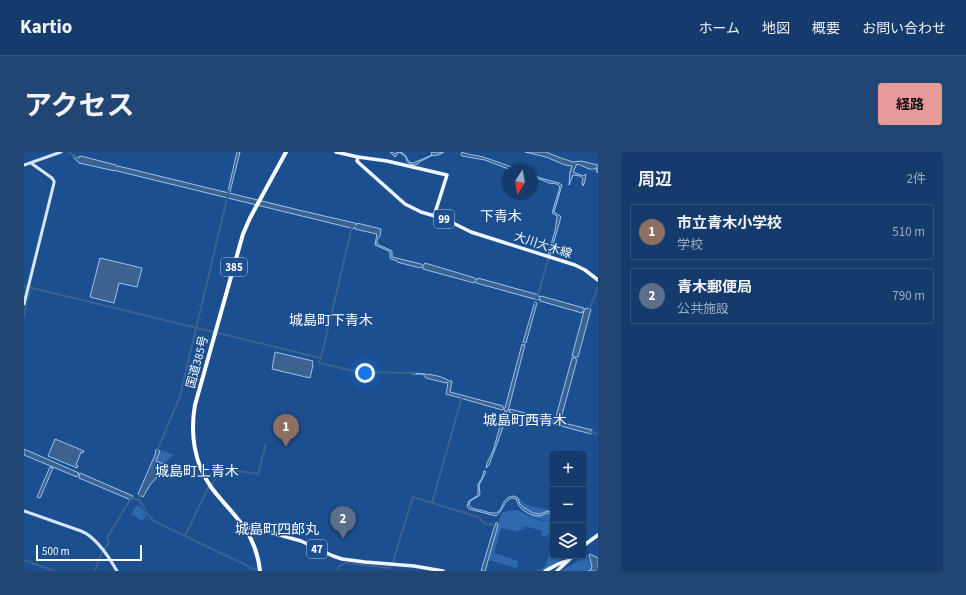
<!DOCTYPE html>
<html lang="ja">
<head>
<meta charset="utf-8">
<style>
  :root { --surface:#143b6b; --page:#214673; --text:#f1f3f6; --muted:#9dadc1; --line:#33557e; --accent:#e69b98 }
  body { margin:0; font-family:"Source Sans 3","Noto Sans JP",sans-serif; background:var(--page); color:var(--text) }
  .controls { position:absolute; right:12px; bottom:12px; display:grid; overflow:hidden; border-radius:4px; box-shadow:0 1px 3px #0004 }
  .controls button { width:36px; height:36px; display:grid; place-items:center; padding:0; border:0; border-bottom:1px solid var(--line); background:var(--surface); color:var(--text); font:20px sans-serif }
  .compass { position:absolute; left:478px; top:12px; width:36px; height:36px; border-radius:50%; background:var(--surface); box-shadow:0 1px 3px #0004; rotate:192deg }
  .scale { position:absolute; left:12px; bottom:10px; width:106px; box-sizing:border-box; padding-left:4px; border:2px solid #fff; border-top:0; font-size:11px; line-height:14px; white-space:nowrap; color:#fff; -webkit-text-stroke:3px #1b4f8f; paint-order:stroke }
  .you { position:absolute; left:341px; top:221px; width:14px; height:14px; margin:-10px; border:3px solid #fff; border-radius:50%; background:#1a73e8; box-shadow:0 0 0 6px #1a73e833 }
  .badge { display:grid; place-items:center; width:26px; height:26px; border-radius:50%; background:var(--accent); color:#fff; font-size:13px; font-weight:700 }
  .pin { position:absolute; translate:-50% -33px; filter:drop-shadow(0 1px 2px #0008) }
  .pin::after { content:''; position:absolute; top:21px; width:14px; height:12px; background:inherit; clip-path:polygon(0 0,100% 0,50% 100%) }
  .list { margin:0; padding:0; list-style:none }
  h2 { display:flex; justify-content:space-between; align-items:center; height:52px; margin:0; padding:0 16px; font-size:17px }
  h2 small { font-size:13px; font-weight:400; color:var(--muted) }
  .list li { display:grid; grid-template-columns:26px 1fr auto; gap:12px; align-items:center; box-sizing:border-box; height:56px; margin:0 8px 8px; padding:0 8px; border:1px solid var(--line); border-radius:4px }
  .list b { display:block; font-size:15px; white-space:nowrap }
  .list p { margin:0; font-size:13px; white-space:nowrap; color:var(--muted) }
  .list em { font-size:13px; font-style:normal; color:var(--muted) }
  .icon { flex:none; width:22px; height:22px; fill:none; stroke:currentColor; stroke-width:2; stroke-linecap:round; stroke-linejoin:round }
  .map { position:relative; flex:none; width:574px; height:419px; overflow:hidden; border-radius:4px }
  header { display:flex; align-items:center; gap:24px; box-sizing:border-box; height:56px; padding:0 20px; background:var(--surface); border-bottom:1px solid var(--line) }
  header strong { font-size:19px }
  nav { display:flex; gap:22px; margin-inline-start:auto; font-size:14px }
  .intro { display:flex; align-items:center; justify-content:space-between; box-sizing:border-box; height:96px; padding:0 24px }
  h1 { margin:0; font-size:28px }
  .button { padding:10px 18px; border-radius:4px; background:var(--accent); color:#111; font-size:14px; font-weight:700 }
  main { display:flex; gap:24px; padding:0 24px }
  aside { flex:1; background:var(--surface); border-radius:4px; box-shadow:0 1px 3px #0004 }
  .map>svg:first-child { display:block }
  .green { fill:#2e69ad }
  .water { fill:#3c6290; stroke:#9cc4f0 }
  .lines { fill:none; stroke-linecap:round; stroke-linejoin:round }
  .canal { stroke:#3c6290; stroke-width:2 }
  .secondary { stroke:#d6e6fa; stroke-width:3 }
  .primary { stroke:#f0f6ff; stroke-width:3.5 }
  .highway { stroke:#fff; stroke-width:4 }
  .labels { text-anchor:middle; stroke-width:3; stroke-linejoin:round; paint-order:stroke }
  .shield { fill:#1b4f8f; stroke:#bbcadd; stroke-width:1 }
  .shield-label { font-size:11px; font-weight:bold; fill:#fff }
  .street-label { font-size:12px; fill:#fff; stroke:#1b4f8f }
  .quarter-label { font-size:14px; fill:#fff; stroke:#1b4f8f }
</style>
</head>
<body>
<header>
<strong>Kartio</strong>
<nav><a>ホーム</a><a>地図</a><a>概要</a><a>お問い合わせ</a></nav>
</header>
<div class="intro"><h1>アクセス</h1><a class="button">経路</a></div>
<main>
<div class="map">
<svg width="574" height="419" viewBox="0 0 574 419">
  <rect width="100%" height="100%" fill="#1b4f8f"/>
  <!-- green -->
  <path class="green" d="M 137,298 L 150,303 L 142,309 L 143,311 L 142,312 L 132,309 Z
    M 494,345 L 498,350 L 506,354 L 529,359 L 529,371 C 522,367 517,368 509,365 C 505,363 501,360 497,358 L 499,354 L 496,351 Z
    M 113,353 C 119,355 120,358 122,365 L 118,369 L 107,362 Z
    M 493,358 L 505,364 L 517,369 L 524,369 L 529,373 L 529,404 L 545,404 C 542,406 539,406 536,408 C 528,413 522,419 513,419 L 513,417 L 517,418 L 518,416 L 521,415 L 529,389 L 524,388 L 526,383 L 523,382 L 522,385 L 517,383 L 518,379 L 501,374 L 500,378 L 496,377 L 494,380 L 478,376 L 477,377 L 470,401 L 494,409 L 493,416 L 465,408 L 462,419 L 461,419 L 473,377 L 473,372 L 472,371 L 470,376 L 471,370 L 475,369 C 476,367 476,364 477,362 C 479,358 488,359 493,358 Z
    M 562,402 L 564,404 L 563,407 L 565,408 L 567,407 L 567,412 L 569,419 L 537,419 L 557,407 Z"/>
  <!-- water -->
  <path class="water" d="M 213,0 L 216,0 L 206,40 L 204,39 Z
    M 366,0 L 368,0 L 371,2 L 373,0 C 382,0 381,4 385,10 L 389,11 L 406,4 L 408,2 L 407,0 L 413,1 L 420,0 L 417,2 L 410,4 L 409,3 L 395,10 L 394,12 C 389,14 382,12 382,5 L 375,0 L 371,5 Z
    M 438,0 C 444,3 452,3 459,5 C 472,9 484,14 496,18 L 487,18 L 461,8 L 438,4 L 437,2 Z
    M 501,0 L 522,0 L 534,5 L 549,10 L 557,9 L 574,13 L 574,21 L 572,19 L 573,16 L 572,16 C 566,20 559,13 553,12 L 549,20 L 559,24 L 562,22 L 561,29 L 559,34 L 558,31 L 559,27 L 556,24 L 549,23 L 545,33 L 546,20 L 548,14 L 541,13 L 522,5 Z
    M 50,3 L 53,6 L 57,4 L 92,13 L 93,15 L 94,14 L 283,60 L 331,71 L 332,73 L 333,71 L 357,77 L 356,84 L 353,88 L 353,92 L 368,99 L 368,105 L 397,112 L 399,114 L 401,111 L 451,126 L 451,127 L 453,128 L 454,126 L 515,143 L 515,145 L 516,145 L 517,144 L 560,156 L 560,158 L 561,158 L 562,156 L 567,157 L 554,205 L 552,205 L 551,206 L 553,208 L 536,270 L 568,278 L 567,282 L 530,272 L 548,206 L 550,206 L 550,204 L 548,204 L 560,159 L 559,159 L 558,161 L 516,149 L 516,147 L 515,147 L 514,148 L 452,131 L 452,130 L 451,129 L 450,131 L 399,117 L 399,115 L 397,115 L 396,116 L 373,110 L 373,109 L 367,107 L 366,106 L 366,101 L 365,99 L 351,93 L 351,92 L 353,82 L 331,77 L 331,75 L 329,77 L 327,76 L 93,19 L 92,18 L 91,19 L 55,11 L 50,6 Z
    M 508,22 L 516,26 L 535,31 L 538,33 L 530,60 L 536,64 L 537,65 L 526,103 L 524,103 L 531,79 L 533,66 L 533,64 L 528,61 L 536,35 L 533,32 L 525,31 L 508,24 Z
    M 76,106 L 118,116 L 113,135 L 95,131 L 90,151 L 66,145 Z
    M 511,149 L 513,151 L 502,191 L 499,190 Z
    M 498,192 L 501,193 L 484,259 L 482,259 L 482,260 L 483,261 L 477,281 L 465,313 L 462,316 L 463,311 L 469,299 L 480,260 L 481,260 L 480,257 L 479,257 L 478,258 L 422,242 L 424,231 L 423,230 L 422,231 L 402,226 L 399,222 L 388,222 L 388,221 C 399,222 416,222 425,229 L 428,229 L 426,240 L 479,254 L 479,256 L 481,256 Z
    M 251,200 L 289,209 L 288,212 L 289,213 L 286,226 L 248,217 Z
    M 486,257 L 528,268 L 528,271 L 527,271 L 485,260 Z
    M 31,287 L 60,299 L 59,301 L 57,300 L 52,313 L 54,314 L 53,316 L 24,304 Z
    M 0,297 L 55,321 L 53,325 L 0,303 Z
    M 132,297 L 136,299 L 132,309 L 142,313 L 134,320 L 134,324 L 126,333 L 119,345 L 114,342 L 131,303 Z
    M 26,315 L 29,316 L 16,346 L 13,345 Z
    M 460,319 L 461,319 L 462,320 L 455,333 L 456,342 L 455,344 L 446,349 L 445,353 C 449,358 454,357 460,359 C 463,360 466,361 469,361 C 481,362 475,345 490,344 L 494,346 L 496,352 L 499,355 L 509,361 L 516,362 L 524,359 L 529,361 L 529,363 C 522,358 521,364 514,364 C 509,364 501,360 497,356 C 494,354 494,350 492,347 L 488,346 C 479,349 480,358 472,364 L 445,357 L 443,354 L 445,349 L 453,344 L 454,342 L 454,332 L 458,326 Z
    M 56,321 L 109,344 L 107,348 L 55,326 Z
    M 472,371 L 474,372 L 473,377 L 461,419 L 457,419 L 470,376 Z
    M 566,402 L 574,406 L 574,419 L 564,419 L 567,418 L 568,414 L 565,403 Z"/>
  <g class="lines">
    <!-- canal -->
    <path class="canal" d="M 45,0 L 52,6
      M 0,134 L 297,206 L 295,211 L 334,220 L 391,221
      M 511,152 C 516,136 521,120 525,104
      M 565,158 L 574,135
      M 1,159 L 6,139
      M 0,165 L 1,161
      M 297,206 L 328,75
      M 565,280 L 574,282
      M 133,299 L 156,244 L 205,38
      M 106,345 L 116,349 L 121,357 L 123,362 L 130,369 L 234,419
      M 114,348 L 117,342
      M 408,351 L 438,245
      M 161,384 L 184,336 L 190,330 L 195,316 L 234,322 L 242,292
      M 0,408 L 30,419
      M 71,419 L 78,400 L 85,391 L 83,386 L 107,346
      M 313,419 L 315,414 L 322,411 L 367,416 L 389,345 L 454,365 C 459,370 461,374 469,372"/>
    <!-- secondary -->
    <path class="secondary" d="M 0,13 L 37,0
      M 0,152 L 30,31 L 30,29 L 28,26 L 7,11
      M 0,359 L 57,379 C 72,385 85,405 93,419"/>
    <!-- primary -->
    <path class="primary" d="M 312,0 L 334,5 L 363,9 L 423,23 L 410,64
      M 334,5 L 333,9 L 335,11 L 381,52 L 397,60 L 421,67 L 447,80 L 551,113 L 561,118 L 574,128
      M 222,377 L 227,375 L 277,389 L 309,404 L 318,407 L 341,410 L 390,414 L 419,419
      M 559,394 L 574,383
      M 521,419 C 528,416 537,409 544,409
      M 533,419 L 549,404"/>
    <!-- highway -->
    <path class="highway" d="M 236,419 C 234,400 226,381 213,366 C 205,356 195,346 187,335 C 170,311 166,281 171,253 L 219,82 L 226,66 L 262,0"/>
  </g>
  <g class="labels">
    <!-- shield labels -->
    <g class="shield">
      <rect x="410" y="58" width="20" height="18" rx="3"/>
      <rect x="197" y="106" width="26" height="18" rx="3"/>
      <rect x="283" y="388" width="20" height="18" rx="3"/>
    </g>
    <g class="shield-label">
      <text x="420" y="71">99</text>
      <text x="210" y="119">385</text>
      <text x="293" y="401">47</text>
    </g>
    <!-- street labels -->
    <g class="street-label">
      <text transform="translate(519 93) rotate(18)" y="4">大川大木線</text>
      <text transform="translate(173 210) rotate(-75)" y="4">国道385号</text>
    </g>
    <!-- quarter labels -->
    <g class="quarter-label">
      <text x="477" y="69">下青木</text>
      <text x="307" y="173">城島町下青木</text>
      <text x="501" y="273">城島町西青木</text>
      <text x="173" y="324">城島町上青木</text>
      <text x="253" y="382">城島町四郎丸</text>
    </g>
  </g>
</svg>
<div class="controls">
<button>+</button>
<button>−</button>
<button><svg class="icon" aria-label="layers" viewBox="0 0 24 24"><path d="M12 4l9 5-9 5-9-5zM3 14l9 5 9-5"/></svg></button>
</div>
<svg class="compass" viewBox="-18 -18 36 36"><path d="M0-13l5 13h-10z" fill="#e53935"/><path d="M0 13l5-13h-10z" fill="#9dadc1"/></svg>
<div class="scale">500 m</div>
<div class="you"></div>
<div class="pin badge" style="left:262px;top:295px;background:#8d6e63">1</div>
<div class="pin badge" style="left:319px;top:387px;background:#5c6f8a">2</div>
</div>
<aside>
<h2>周辺<small>2件</small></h2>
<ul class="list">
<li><span class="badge" style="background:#8d6e63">1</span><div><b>市立青木小学校</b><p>学校</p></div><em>510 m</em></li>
<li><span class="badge" style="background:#5c6f8a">2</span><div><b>青木郵便局</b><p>公共施設</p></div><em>790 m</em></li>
</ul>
</aside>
</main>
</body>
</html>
